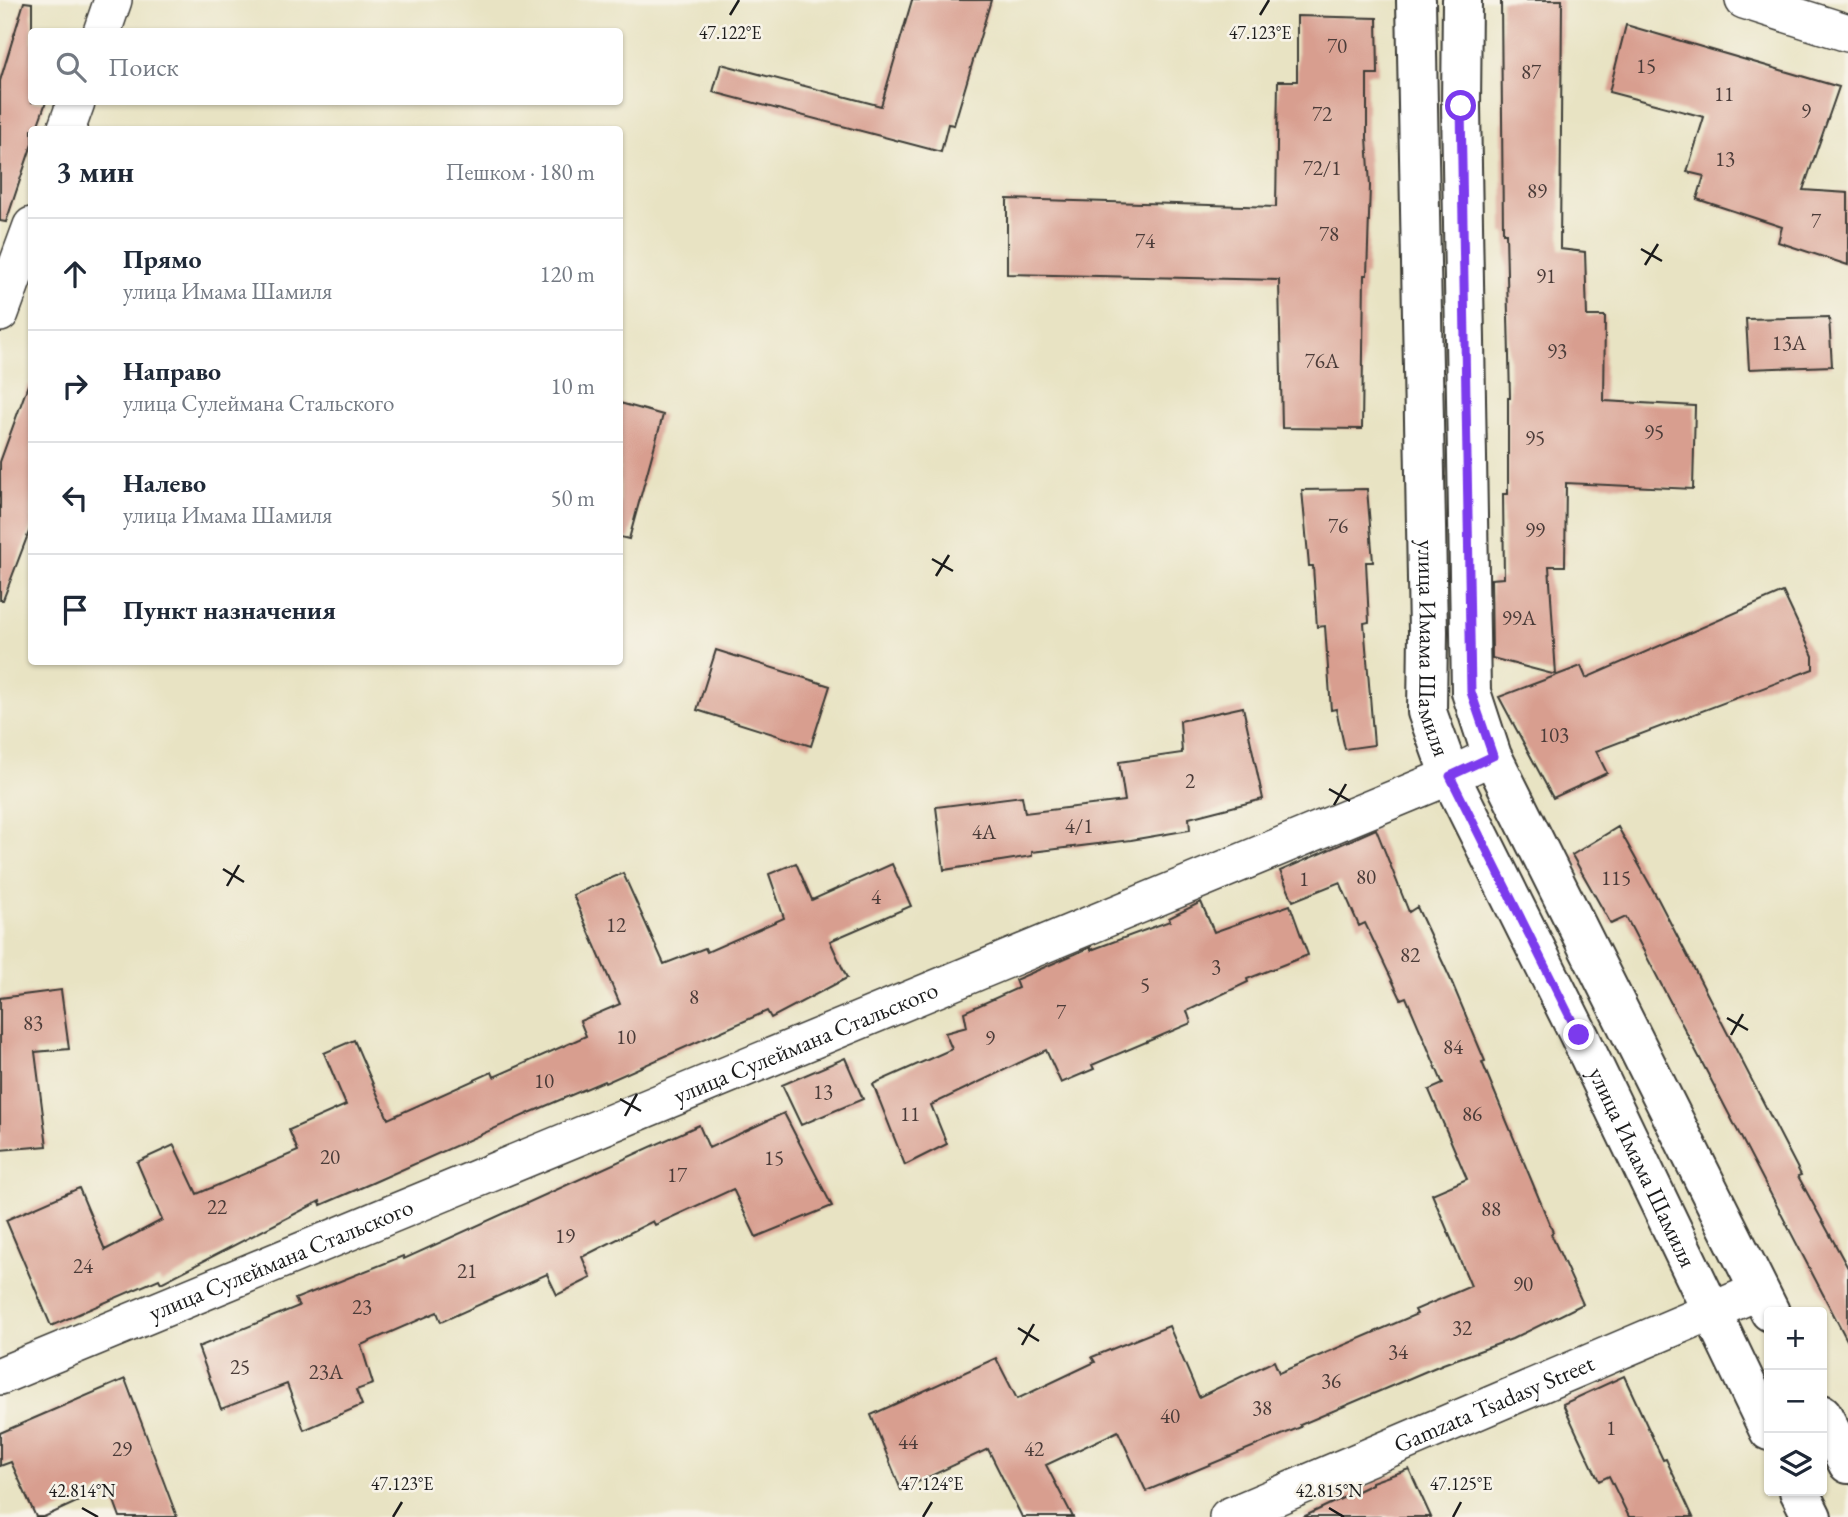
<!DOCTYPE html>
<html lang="ru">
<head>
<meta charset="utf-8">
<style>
  :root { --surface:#fff; --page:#f2f2f3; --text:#1f2937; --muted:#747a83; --line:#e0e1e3 }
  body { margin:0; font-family:"EB Garamond",serif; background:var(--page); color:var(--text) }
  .controls { position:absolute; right:21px; bottom:21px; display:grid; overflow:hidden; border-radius:7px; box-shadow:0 2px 5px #0004 }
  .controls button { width:63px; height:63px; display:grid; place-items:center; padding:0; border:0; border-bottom:2px solid var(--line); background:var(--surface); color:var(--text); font:35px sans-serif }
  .stop { position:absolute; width:21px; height:21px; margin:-16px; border:5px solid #7c3aed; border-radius:50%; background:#fff }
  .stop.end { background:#7c3aed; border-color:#fff; box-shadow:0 2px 7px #0008 }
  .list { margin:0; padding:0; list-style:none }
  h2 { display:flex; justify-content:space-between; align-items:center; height:91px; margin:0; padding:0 28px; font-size:30px }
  h2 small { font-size:23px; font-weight:400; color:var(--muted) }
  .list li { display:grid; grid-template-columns:46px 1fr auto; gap:21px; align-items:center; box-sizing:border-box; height:112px; padding:0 28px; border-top:2px solid var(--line) }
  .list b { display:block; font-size:26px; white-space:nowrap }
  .list p { margin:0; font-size:23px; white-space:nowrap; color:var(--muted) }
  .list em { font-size:23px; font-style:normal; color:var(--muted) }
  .icon { flex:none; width:38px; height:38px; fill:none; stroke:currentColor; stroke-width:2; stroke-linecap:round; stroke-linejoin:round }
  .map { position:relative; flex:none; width:1848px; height:1517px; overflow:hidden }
  .search { position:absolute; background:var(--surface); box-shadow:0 2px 5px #0004; left:28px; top:28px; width:595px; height:77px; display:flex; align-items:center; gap:18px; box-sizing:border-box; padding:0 24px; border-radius:7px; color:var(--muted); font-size:26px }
  .panel { position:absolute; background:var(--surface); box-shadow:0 2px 5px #0004; left:28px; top:126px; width:595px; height:539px; border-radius:7px }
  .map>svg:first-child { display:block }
  .building { fill:#d89e8f }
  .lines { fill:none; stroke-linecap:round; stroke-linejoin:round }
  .minor-casing { stroke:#3b3a35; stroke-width:40 }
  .secondary-casing { stroke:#3b3a35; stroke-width:42 }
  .minor { stroke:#fff; stroke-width:37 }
  .secondary { stroke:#fff; stroke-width:38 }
  .route { stroke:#7c3aed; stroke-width:9 }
  .ticks { fill:none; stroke:#1c1c1c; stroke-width:2.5 }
  .labels { text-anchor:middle; stroke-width:5; stroke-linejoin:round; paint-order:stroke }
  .number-label { font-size:21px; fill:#4b3c39 }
  .street-label { font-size:24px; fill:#1c1c1c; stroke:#f7f3e8 }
  .ticks-label { font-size:18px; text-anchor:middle; fill:#1c1c1c; stroke:#f7f3e8; stroke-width:5; stroke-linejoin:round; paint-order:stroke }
</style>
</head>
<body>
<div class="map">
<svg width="1848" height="1517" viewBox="0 0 1848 1517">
  <rect width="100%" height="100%" fill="#f7f3e8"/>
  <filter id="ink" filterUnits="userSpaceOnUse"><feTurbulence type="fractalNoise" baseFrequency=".0143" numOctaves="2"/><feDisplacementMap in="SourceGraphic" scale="14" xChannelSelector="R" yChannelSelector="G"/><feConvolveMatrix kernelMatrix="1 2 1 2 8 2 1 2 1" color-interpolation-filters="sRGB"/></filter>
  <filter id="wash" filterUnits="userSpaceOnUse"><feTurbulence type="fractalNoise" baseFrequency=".00686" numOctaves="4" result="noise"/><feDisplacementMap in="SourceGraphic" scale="28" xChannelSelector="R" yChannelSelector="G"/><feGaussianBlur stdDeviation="1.57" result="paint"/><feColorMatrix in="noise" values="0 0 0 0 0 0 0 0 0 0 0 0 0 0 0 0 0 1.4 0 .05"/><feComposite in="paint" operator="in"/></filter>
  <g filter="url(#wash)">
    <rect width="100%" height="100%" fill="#e8e3c3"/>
    <g id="blocks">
      <!-- building -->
      <path class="building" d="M 912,0 L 991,0 L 954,125 L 948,124 L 941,152 L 713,92 L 721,64 L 881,106 Z
        M 1501,0 L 1562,0 L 1560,249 L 1585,252 L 1587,316 L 1605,316 L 1604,401 L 1695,406 L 1693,489 L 1566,483 L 1565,566 L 1549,566 L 1556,675 L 1492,658 L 1491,579 L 1504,578 L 1503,494 L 1508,494 L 1508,398 L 1510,398 L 1506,233 L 1503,233 Z
        M 24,2 L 32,3 L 32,102 L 46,102 L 36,130 L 32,130 L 32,144 L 6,222 L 0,221 L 0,81 Z
        M 1297,16 L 1377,18 L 1378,74 L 1367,74 L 1367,137 L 1370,186 L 1367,275 L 1364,275 L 1362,429 L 1282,428 L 1279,280 L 1007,274 L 1007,199 L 1276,207 L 1278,81 L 1297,81 Z
        M 1626,25 L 1839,87 L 1803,190 L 1848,193 L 1848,265 L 1778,242 L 1782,227 L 1697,199 L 1704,176 L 1687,172 L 1704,117 L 1609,92 Z
        M 1829,317 L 1832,366 L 1749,369 L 1746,319 Z
        M 28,385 L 32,386 L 32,524 L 3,600 L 0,600 L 0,462 Z
        M 620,403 L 663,415 L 629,539 L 620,537 Z
        M 1367,489 L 1373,562 L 1366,562 L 1369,622 L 1364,623 L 1374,745 L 1345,749 L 1336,709 L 1331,710 L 1325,626 L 1317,627 L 1313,566 L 1309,566 L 1302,490 Z
        M 1783,592 L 1813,656 L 1813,669 L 1596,751 L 1607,773 L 1553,798 L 1499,697 L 1581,666 L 1586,678 Z
        M 716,650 L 830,686 L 811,746 L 697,710 Z
        M 1243,707 L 1263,799 L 1189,818 L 1190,830 L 1131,840 L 1032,852 L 1032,856 L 944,870 L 936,807 L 1022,796 L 1025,813 L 1125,801 L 1119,762 L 1182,753 L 1180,721 Z
        M 1618,827 L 1659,901 L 1801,1175 L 1798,1176 L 1848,1268 L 1848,1342 L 1626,917 L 1611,924 L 1572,855 Z
        M 1376,829 L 1409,912 L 1417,907 L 1450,978 L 1485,1061 L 1482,1062 L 1553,1232 L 1551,1234 L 1583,1304 L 1512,1339 L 1443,1364 L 1300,1425 L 1301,1427 L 1146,1491 L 1118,1431 L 1046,1465 L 1073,1517 L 1022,1517 L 988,1449 L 901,1490 L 871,1415 L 996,1358 L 1017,1399 L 1095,1362 L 1092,1357 L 1169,1326 L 1199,1397 L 1274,1361 L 1279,1373 L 1417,1314 L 1415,1310 L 1471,1286 L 1432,1194 L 1467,1179 L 1429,1090 L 1443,1084 L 1406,997 L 1401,999 L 1365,923 L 1359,926 L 1340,882 L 1293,901 L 1280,871 Z
        M 796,863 L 812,900 L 892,864 L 911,906 L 830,941 L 847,978 L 771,1018 L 767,1011 L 605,1083 L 604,1081 L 527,1114 L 372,1183 L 321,1205 L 320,1201 L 161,1283 L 159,1279 L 51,1326 L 6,1220 L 79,1188 L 105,1250 L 162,1220 L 137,1162 L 174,1145 L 197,1194 L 298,1151 L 289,1130 L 346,1105 L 324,1053 L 354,1040 L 388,1119 L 492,1072 L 494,1077 L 586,1036 L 580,1021 L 620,1004 L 573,895 L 623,873 L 664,964 L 705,948 L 707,952 L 784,918 L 769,874 Z
        M 1201,902 L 1214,932 L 1290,905 L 1308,955 L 1247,979 L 1248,982 L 1187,1011 L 1191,1023 L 1092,1065 L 1094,1069 L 1061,1083 L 1046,1050 L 931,1105 L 947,1144 L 905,1165 L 873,1084 L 952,1049 L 945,1033 L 967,1027 L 964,1012 L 1018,988 L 1015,980 L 1091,947 L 1091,950 L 1170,921 L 1169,918 Z
        M 61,990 L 69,1049 L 35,1052 L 47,1146 L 0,1150 L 0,998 Z
        M 845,1058 L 863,1099 L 801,1125 L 782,1085 Z
        M 784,1113 L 832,1206 L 756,1237 L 733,1189 L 655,1225 L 653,1221 L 582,1257 L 591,1278 L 557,1295 L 547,1274 L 441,1322 L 437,1312 L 361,1345 L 373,1384 L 356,1390 L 362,1405 L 304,1430 L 287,1384 L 221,1409 L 198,1347 L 299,1306 L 295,1299 L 403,1256 L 404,1259 L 699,1125 L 709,1148 Z
        M 1624,1376 L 1663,1460 L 1666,1459 L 1693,1517 L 1629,1517 L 1609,1476 L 1599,1481 L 1563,1404 Z
        M 125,1379 L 177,1517 L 120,1517 L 109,1487 L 44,1517 L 36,1517 L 11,1462 L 0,1466 L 0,1433 Z
        M 1409,1469 L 1431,1517 L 1303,1517 L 1372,1484 L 1372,1482 Z"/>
    </g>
  </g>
  <g filter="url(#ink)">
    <use href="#blocks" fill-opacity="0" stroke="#3b3a35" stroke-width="2"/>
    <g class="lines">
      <!-- minor casing -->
      <g class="minor-casing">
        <g id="minor">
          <path d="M 1744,0 L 1848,33"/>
          <path d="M 102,32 L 113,0"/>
          <path d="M 66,130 L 76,102"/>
          <path d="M 0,313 L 32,226"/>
          <path id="s1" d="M 0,1376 L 1450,776 L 1492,756"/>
          <path id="s2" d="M 1228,1517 L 1759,1291"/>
        </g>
      </g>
      <!-- secondary casing -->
      <g class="secondary-casing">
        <g id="secondary">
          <path id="s3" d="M 1416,0 L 1428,631 L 1427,712 L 1450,776 L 1579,1035 L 1769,1431"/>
          <path d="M 1462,0 L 1461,106 L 1471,692 L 1492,756 L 1770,1312"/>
          <path d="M 1822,1414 L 1848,1464"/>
          <path d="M 1799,1491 L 1812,1517"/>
        </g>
      </g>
      <!-- minor -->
      <use href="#minor" class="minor"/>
      <!-- secondary -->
      <use href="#secondary" class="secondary"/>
    </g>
  </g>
  <g class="lines" filter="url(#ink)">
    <!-- route -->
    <path class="route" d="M 1461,106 L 1471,692 L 1493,756 L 1450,776 L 1579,1035"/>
  </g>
  <!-- ticks -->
  <path class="ticks" d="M 730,15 L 739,0M 1260,15 L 1269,0M 1641,249 L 1662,261M 1645,265 L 1658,244M 932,559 L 953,571M 936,576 L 949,555M 1329,789 L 1350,801M 1334,805 L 1346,784M 223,869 L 244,882M 227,886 L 239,865M 1727,1018 L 1748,1030M 1731,1035 L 1743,1014M 620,1099 L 641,1111M 625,1116 L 637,1094M 1018,1328 L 1039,1341M 1022,1345 L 1034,1324M 82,1508 L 98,1517M 1329,1508 L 1344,1517M 393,1517 L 402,1502M 923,1517 L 932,1502M 1453,1517 L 1461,1502"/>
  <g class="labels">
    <!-- number labels -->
    <g class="number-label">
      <text x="1337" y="53">70</text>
      <text x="1646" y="73">15</text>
      <text x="1531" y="79">87</text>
      <text x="1724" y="101">11</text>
      <text x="1806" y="118">9</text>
      <text x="1322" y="121">72</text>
      <text x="1725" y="166">13</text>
      <text x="1322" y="175">72/1</text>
      <text x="1537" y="198">89</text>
      <text x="1816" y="228">7</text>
      <text x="1329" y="241">78</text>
      <text x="1145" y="248">74</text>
      <text x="1546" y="283">91</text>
      <text x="1789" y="350">13А</text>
      <text x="1557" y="358">93</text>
      <text x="1322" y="368">76А</text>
      <text x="1654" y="439">95</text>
      <text x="1535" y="445">95</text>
      <text x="1338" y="533">76</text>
      <text x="1535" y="537">99</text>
      <text x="1519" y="625">99А</text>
      <text x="1554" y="742">103</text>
      <text x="1190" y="788">2</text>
      <text x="1079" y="833">4/1</text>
      <text x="984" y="839">4А</text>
      <text x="1366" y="884">80</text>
      <text x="1616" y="885">115</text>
      <text x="1304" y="886">1</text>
      <text x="876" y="904">4</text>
      <text x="616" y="932">12</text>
      <text x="1410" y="962">82</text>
      <text x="1216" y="974">3</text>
      <text x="1145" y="992">5</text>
      <text x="694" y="1004">8</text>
      <text x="1061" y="1019">7</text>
      <text x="33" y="1030">83</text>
      <text x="626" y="1044">10</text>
      <text x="990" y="1045">9</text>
      <text x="1453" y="1054">84</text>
      <text x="544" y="1088">10</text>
      <text x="823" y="1099">13</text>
      <text x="910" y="1121">11</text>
      <text x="1472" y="1121">86</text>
      <text x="330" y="1164">20</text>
      <text x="774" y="1165">15</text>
      <text x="677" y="1182">17</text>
      <text x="217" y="1214">22</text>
      <text x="1491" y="1216">88</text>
      <text x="565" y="1243">19</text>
      <text x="83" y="1273">24</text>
      <text x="467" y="1278">21</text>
      <text x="1523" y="1291">90</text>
      <text x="362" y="1314">23</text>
      <text x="1462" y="1335">32</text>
      <text x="1398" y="1359">34</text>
      <text x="240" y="1374">25</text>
      <text x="326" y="1379">23А</text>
      <text x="1331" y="1388">36</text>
      <text x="1262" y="1415">38</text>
      <text x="1170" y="1423">40</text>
      <text x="1611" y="1435">1</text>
      <text x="908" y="1449">44</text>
      <text x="122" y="1456">29</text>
      <text x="1034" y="1456">42</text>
    </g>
    <!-- street labels -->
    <g class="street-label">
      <text dy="8" stroke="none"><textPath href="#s3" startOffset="649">улица Имама Шамиля</textPath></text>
      <text dy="8" stroke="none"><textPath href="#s1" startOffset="872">улица Сулеймана Стальского</textPath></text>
      <text dy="8" stroke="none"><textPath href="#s3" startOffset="1216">улица Имама Шамиля</textPath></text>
      <text dy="8" stroke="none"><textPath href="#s1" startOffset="304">улица Сулеймана Стальского</textPath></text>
      <text dy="8" stroke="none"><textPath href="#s2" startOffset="289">Gamzata Tsadasy Street</textPath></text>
    </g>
  </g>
  <g class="ticks-label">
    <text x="730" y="39">47.122°E</text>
    <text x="1260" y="39">47.123°E</text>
    <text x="402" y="1490">47.123°E</text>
    <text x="932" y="1490">47.124°E</text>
    <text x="1461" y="1490">47.125°E</text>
    <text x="82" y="1497">42.814°N</text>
    <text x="1329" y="1497">42.815°N</text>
  </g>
</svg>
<div class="controls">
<button>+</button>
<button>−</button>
<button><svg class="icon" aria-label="layers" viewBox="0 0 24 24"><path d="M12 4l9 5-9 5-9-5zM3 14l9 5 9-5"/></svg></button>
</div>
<div class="stop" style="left:1461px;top:106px"></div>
<div class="stop end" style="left:1579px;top:1035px"></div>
<div class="search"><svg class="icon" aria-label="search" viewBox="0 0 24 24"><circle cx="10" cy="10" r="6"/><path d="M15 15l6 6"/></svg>Поиск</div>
<section class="panel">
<h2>3 мин<small>Пешком · 180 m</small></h2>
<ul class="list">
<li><svg class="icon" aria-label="ahead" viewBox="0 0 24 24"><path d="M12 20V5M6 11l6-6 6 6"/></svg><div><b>Прямо</b><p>улица Имама Шамиля</p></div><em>120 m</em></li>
<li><svg class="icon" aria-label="right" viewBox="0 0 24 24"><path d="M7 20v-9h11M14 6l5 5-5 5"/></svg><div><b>Направо</b><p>улица Сулеймана Стальского</p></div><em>10 m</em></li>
<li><svg class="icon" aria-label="left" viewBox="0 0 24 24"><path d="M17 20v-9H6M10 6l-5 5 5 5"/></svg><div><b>Налево</b><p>улица Имама Шамиля</p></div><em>50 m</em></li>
<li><svg class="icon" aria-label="arrive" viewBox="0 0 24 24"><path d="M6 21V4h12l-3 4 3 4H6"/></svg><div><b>Пункт назначения</b></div></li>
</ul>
</section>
</div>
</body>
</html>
